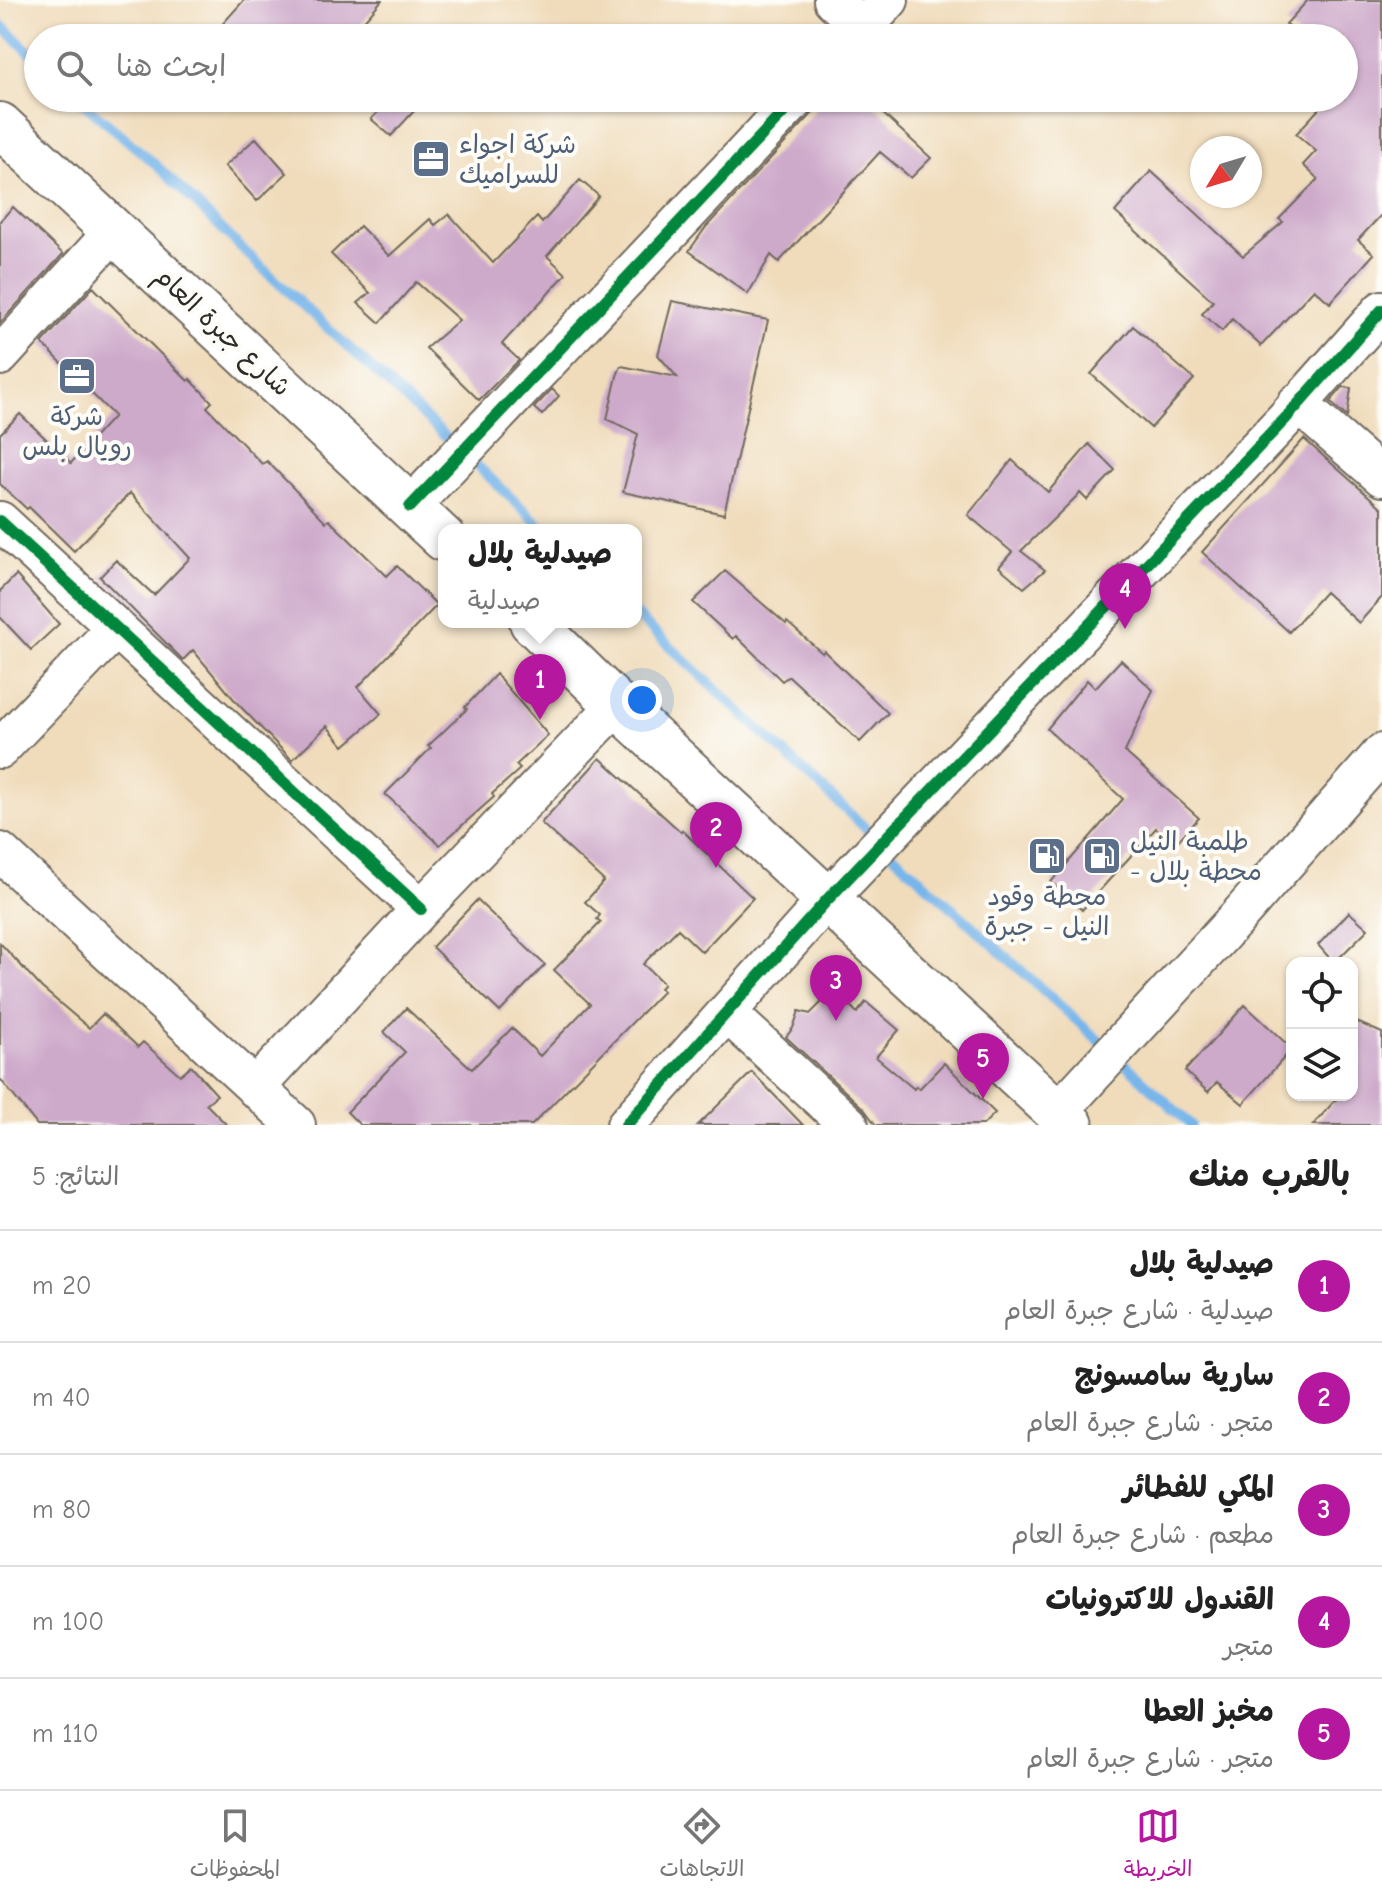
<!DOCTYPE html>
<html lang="ar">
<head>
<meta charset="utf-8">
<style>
  :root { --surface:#fff; --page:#f2f2f2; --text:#222; --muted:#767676; --line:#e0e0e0; --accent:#b5179e }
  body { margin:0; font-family:"Comic Neue","Playpen Sans Arabic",sans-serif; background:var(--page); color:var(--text); direction:rtl }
  .controls { position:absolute; right:24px; bottom:24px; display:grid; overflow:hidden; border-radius:16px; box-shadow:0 2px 6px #0004 }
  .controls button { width:72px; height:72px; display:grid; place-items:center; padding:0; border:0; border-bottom:2px solid var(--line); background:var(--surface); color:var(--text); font:40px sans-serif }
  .compass { position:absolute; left:1190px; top:136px; width:72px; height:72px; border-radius:50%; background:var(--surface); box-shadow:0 2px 6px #0004; rotate:232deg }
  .you { position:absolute; left:642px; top:700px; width:28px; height:28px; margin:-20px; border:6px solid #fff; border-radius:50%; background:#1a73e8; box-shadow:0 0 0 12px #1a73e833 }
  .badge { display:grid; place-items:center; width:52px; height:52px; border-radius:50%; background:var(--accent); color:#fff; font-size:26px; font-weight:700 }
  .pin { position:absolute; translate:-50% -66px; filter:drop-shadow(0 2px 4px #0008) }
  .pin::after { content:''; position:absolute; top:42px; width:28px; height:24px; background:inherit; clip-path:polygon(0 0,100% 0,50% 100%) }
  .popup { position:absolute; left:438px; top:524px; width:204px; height:104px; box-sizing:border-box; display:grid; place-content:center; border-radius:16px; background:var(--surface); filter:drop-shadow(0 2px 6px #0005); font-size:26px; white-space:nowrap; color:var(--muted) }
  .popup b { font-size:30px; color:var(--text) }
  .popup::after { content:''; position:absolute; left:50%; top:100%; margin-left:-16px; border:16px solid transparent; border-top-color:var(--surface) }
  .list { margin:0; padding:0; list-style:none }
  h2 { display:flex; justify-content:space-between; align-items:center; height:104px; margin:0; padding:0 32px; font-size:34px }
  h2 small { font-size:26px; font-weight:400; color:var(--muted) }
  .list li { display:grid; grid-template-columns:52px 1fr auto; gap:24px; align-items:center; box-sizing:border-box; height:112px; padding:0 32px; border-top:2px solid var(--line) }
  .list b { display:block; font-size:30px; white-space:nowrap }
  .list p { margin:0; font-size:26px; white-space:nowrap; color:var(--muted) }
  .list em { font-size:26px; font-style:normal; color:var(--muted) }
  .icon { flex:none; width:44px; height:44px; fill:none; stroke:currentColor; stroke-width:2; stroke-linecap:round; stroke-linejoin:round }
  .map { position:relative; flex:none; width:1382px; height:1125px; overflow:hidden; direction:ltr }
  .search { position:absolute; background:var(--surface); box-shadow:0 2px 6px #0004; left:24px; right:24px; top:24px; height:88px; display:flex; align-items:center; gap:20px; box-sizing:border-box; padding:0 28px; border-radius:44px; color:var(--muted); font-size:30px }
  .sheet { height:664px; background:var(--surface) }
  nav { display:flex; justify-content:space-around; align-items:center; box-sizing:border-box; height:112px; border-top:2px solid var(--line); background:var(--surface); font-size:22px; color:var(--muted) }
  nav a { display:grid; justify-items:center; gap:4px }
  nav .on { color:var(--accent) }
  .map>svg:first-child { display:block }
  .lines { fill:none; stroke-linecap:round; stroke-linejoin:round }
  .stream { stroke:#77b5ea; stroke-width:10 }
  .building { fill:#cda9ca }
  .minor-casing { stroke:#70695d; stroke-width:42 }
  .major-casing { stroke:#70695d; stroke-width:48 }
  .minor { stroke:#fff; stroke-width:38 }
  .major { stroke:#fff; stroke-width:44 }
  .cycleway-casing { stroke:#fdfcf7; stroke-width:17 }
  .cycleway { stroke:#00873e; stroke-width:12 }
  .labels { text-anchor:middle; stroke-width:8; stroke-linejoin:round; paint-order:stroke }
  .service-label { font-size:26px; fill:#4e5e75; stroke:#fdfcf7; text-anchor:start }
  .street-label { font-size:26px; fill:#2b2b2b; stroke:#fdfcf7 }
</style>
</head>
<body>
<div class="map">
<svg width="1382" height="1125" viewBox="0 0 1382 1125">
  <rect width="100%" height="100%" fill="#fdfcf7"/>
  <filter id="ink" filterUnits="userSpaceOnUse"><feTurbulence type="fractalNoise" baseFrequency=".0125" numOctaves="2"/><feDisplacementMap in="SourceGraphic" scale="16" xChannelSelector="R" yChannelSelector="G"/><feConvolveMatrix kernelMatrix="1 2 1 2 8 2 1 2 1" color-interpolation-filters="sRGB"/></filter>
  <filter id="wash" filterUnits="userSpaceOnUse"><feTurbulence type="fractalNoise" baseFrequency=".006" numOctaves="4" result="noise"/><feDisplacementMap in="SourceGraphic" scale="32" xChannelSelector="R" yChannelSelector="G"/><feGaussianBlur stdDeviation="1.8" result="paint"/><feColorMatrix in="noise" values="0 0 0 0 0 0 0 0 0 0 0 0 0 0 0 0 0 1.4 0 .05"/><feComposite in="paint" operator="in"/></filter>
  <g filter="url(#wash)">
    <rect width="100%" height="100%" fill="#f0dcbb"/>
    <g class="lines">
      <!-- stream -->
      <path class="stream" d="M 0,24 L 38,60
        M 77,98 L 154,163 L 259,265 L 456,446
        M 468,457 L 545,530
        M 636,615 L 876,838
        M 887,849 L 1107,1048
        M 1119,1058 L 1191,1125"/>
    </g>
    <g id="blocks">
      <!-- building -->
      <path class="building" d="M 244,0 L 382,0 L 349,38 L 210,38 Z
        M 1308,0 L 1382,0 L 1382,214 L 1358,240 L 1374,254 L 1330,303 L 1314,289 L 1261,346 L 1232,319 L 1222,331 L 1202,314 L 1213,301 L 1115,212 L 1151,171 L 1243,256 L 1283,222 L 1279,219 L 1318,179 L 1303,165 L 1316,151 L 1296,134 L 1329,98 L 1344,98 L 1344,38 L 1301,38 L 1286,24 Z
        M 391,98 L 426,98 L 391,136 L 371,119 Z
        M 820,98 L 866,98 L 931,158 L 911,178 L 880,152 L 779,262 L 771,255 L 748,294 L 689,251 L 706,227 L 813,113 Z
        M 256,138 L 287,173 L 257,201 L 225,166 Z
        M 580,180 L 599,196 L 547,256 L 566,274 L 502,344 L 519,360 L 479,400 L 426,348 L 459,320 L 416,282 L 380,323 L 358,303 L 370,293 L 331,254 L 360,226 L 389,256 L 430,219 L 435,225 L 449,214 L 493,263 L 537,217 L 542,223 Z
        M 13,207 L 63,254 L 0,323 L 0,221 Z
        M 93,287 L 188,381 L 190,379 L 212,402 L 207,407 L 262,464 L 267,461 L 326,522 L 329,520 L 387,576 L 397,566 L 437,605 L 358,687 L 381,714 L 344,746 L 327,726 L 292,760 L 237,703 L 193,650 L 183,660 L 100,577 L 116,560 L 154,595 L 190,558 L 130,493 L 74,551 L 29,507 L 27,509 L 0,484 L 0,434 L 20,414 L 71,463 L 114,416 L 42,343 Z
        M 672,301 L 768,320 L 724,514 L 623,492 L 638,434 L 607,419 L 617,376 L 621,366 L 677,377 L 658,355 Z
        M 1133,326 L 1194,379 L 1151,428 L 1091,374 Z
        M 1343,387 L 1351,388 L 1347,417 L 1330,402 Z
        M 552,389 L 559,396 L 542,415 L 534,408 Z
        M 1304,439 L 1382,508 L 1382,597 L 1359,623 L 1325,592 L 1289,632 L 1202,552 Z
        M 1089,444 L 1115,470 L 1087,500 L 1080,493 L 1021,551 L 1045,570 L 1024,588 L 999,567 L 1012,552 L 968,515 L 1012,460 L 1048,492 Z
        M 725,571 L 786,624 L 787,622 L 822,653 L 824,651 L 888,713 L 860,742 L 789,676 L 782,681 L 736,636 L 733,639 L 693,602 Z
        M 16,575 L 59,624 L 31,650 L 0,617 L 0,591 Z
        M 1121,660 L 1153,690 L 1125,752 L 1199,818 L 1174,845 L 1156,828 L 1082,910 L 1051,882 L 1123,799 L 1047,729 L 1087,680 L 1095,688 Z
        M 496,674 L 548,735 L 516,765 L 520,769 L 492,794 L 494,797 L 440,845 L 385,794 L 431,748 L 428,746 L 467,709 L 465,707 Z
        M 600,758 L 681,832 L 682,830 L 753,898 L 702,952 L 678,929 L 643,964 L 664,984 L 660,988 L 663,991 L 532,1125 L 360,1125 L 347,1112 L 405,1052 L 384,1032 L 406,1008 L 472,1069 L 512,1028 L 540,1056 L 590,1004 L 554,970 L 601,922 L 597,919 L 600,915 L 585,902 L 604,881 L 541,823 Z
        M 477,900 L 545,965 L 500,1012 L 432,947 Z
        M 1349,912 L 1368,929 L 1334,963 L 1318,945 Z
        M 0,943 L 42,988 L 89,1028 L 103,1014 L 138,1047 L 143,1042 L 180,1075 L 191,1066 L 217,1095 L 206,1104 L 227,1125 L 37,1125 L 0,1079 Z
        M 835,989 L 857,1013 L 866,1002 L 899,1030 L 876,1057 L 914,1089 L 916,1086 L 919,1089 L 944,1063 L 995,1113 L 983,1125 L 876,1125 L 864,1109 L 786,1037 L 793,1028 L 799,1011 L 810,1014 Z
        M 1245,1005 L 1292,1049 L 1243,1104 L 1217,1082 L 1208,1092 L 1185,1071 Z
        M 1352,1020 L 1382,1033 L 1382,1125 L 1313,1125 L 1340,1095 L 1352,1095 Z
        M 752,1072 L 803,1125 L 698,1125 Z"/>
    </g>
  </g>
  <g filter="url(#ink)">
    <use href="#blocks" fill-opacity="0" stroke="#70695d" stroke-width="2"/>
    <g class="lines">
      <!-- minor casing -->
      <g class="minor-casing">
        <path id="minor" d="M 833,0 L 863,28
          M 854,38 L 889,0
          M 0,356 L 115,230
          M 1297,403 L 1382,477
          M 410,507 L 797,98
          M 0,521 L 421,909
          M 0,749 L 115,629
          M 0,852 L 296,1125
          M 727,1013 L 849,1125
          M 255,1088 L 421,909 L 617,705
          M 1057,1113 L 1236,919 L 1382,753
          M 626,1125 L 827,900 L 1286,418 L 1382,310"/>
      </g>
      <!-- major casing -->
      <g class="major-casing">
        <path id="major" d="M 0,125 L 444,539
          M 532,622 L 617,705 L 1071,1125"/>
      </g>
      <!-- minor -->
      <use href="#minor" class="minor"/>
      <!-- major -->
      <use href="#major" class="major"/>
      <!-- cycleway casing -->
      <g class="cycleway-casing">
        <path id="cycleway" d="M 410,507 L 797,98
          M 0,521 L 421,909
          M 626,1125 L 827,900 L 1286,418 L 1382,310"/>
      </g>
      <!-- cycleway -->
      <use href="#cycleway" class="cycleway"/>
    </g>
  </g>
  <!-- icons -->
  <defs>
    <g id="office-square" transform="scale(2)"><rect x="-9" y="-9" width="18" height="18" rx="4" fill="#5c6f8a" stroke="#fdfcf7"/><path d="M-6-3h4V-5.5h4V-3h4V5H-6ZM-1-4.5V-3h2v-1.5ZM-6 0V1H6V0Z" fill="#fff"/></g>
    <g id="fuel-square" transform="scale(2)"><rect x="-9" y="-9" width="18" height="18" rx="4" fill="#5c6f8a" stroke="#fdfcf7"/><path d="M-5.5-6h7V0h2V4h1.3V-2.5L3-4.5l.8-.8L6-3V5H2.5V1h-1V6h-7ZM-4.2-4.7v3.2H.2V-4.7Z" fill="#fff"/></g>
  </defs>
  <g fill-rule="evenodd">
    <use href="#office-square" x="431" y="159"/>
    <use href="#office-square" x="77" y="376"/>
    <use href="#fuel-square" x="1047" y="856"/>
    <use href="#fuel-square" x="1102" y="856"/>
  </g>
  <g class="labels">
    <!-- service labels -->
    <g class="service-label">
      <text x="459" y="153">شركة اجواء<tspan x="459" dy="30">للسراميك</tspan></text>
      <text x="77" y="425" text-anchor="middle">شركة<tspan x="77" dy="30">رويال بلس</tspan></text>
      <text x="1130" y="850">طلمبة النيل<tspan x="1130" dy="30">- محطة بلال</tspan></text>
      <text x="1047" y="905" text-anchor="middle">محطة وقود<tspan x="1047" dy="30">النيل - جبرة</tspan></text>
    </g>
    <!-- street labels -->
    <g class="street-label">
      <text transform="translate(223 331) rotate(43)" y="9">شارع جبرة العام</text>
    </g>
  </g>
</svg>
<div class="controls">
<button><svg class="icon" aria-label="locate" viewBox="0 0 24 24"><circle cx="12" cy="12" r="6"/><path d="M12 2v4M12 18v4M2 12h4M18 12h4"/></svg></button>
<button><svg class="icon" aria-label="layers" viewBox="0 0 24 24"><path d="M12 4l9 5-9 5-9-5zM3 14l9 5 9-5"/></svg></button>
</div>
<svg class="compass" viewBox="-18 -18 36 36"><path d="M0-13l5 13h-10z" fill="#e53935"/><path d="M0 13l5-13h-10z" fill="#767676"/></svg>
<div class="you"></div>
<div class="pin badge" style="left:540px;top:720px">1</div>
<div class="popup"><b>صيدلية بلال</b>صيدلية</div>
<div class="pin badge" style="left:716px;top:868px">2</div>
<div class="pin badge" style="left:836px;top:1021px">3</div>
<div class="pin badge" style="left:1125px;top:629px">4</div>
<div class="pin badge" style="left:983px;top:1099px">5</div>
<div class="search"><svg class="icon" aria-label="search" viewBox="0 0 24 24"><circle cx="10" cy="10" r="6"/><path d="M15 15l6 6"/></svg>ابحث هنا</div>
</div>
<section class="sheet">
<h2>بالقرب منك<small>النتائج: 5</small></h2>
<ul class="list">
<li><span class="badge">1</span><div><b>صيدلية بلال</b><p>صيدلية · شارع جبرة العام</p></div><em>20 m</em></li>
<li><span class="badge">2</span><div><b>سارية سامسونج</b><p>متجر · شارع جبرة العام</p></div><em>40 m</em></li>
<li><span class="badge">3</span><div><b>المكي للفطائر</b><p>مطعم · شارع جبرة العام</p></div><em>80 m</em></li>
<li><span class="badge">4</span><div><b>القندول للاكترونيات</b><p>متجر</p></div><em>100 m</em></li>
<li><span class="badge">5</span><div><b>مخبز العطا</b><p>متجر · شارع جبرة العام</p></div><em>110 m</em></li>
</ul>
</section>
<nav>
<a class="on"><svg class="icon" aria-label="map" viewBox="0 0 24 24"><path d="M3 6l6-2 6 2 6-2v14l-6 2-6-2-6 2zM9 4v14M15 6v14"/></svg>الخريطة</a>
<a><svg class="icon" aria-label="directions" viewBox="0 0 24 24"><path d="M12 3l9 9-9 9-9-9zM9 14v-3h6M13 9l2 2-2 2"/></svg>الاتجاهات</a>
<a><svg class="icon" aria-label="saved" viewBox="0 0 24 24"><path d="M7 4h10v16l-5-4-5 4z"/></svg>المحفوظات</a>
</nav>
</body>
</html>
